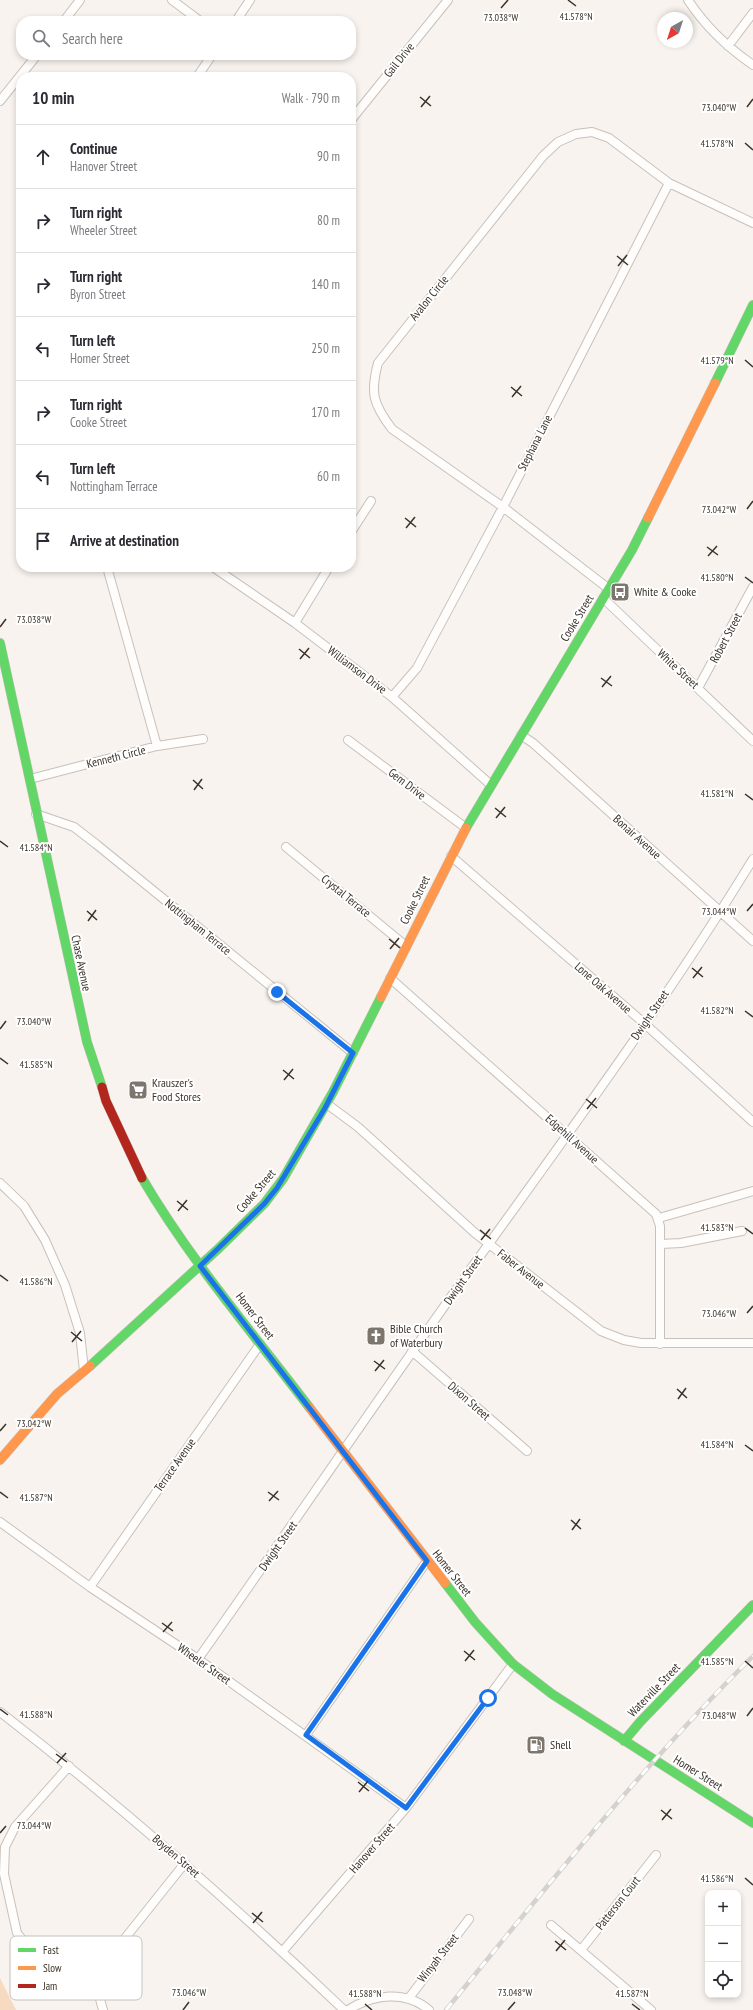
<!DOCTYPE html>
<html lang="en">
<head>
<meta charset="utf-8">
<style>
  :root { --surface:#fff; --page:#f2f2f3; --text:#2b2b33; --muted:#7c7c81; --line:#e1e1e2 }
  body { margin:0; font-family:"PT Sans Narrow",sans-serif; background:var(--page); color:var(--text) }
  .controls { position:absolute; right:12px; bottom:12px; display:grid; overflow:hidden; border-radius:8px; box-shadow:0 2px 6px #0003 }
  .controls button { width:36px; height:36px; display:grid; place-items:center; padding:0; border:0; border-bottom:1px solid var(--line); background:var(--surface); color:var(--text); font:20px sans-serif }
  .compass { position:absolute; left:657px; top:12px; width:36px; height:36px; border-radius:50%; background:var(--surface); box-shadow:0 2px 6px #0003; rotate:219deg }
  .stop { position:absolute; width:12px; height:12px; margin:-9px; border:3px solid #1a73e8; border-radius:50%; background:#fff }
  .stop.end { background:#1a73e8; border-color:#fff; box-shadow:0 1px 4px #0008 }
  .list { margin:0; padding:0; list-style:none }
  h2 { display:flex; justify-content:space-between; align-items:center; height:52px; margin:0; padding:0 16px; font-size:17px }
  h2 small { font-size:13px; font-weight:400; color:var(--muted) }
  .list li { display:grid; grid-template-columns:26px 1fr auto; gap:12px; align-items:center; box-sizing:border-box; height:64px; padding:0 16px; border-top:1px solid var(--line) }
  .list b { display:block; font-size:15px; white-space:nowrap }
  .list p { margin:0; font-size:13px; white-space:nowrap; color:var(--muted) }
  .list em { font-size:13px; font-style:normal; color:var(--muted) }
  .icon { flex:none; width:22px; height:22px; fill:none; stroke:currentColor; stroke-width:2; stroke-linecap:round; stroke-linejoin:round }
  .map { position:relative; flex:none; width:753px; height:2010px; overflow:hidden }
  .search { position:absolute; background:var(--surface); box-shadow:0 2px 6px #0003; left:16px; top:16px; width:340px; height:44px; display:flex; align-items:center; gap:10px; box-sizing:border-box; padding:0 14px; border-radius:16px; color:var(--muted); font-size:15px }
  .panel { position:absolute; background:var(--surface); box-shadow:0 2px 6px #0003; left:16px; top:72px; width:340px; height:500px; border-radius:16px }
  .map>svg:first-child { display:block }
  .green { fill:#f7dbc0 }
  .lines { fill:none; stroke-linecap:round; stroke-linejoin:round }
  .street-casing { stroke:#c7c1bb; stroke-width:10 }
  .fast-casing { stroke:#c7c1bb; stroke-width:10 }
  .slow-casing { stroke:#c7c1bb; stroke-width:10 }
  .jam-casing { stroke:#c7c1bb; stroke-width:10 }
  .street { stroke:#fefdfc; stroke-width:8 }
  .fast { stroke:#63d668; stroke-width:9 }
  .slow { stroke:#ff974d; stroke-width:9 }
  .jam { stroke:#b3261e; stroke-width:9 }
  .rail-casing { stroke:#d3d2cf; stroke-width:4.5 }
  .rail { stroke:#fff; stroke-width:3; stroke-dasharray:9; stroke-linecap:butt }
  .route { stroke:#1a73e8; stroke-width:5 }
  .ticks { fill:none; stroke:#3b3229; stroke-width:1.5 }
  .labels { text-anchor:middle; stroke-width:4; stroke-linejoin:round; paint-order:stroke }
  .street-label { font-size:12px; fill:#3b3229; stroke:#fff }
  .poi-label { font-size:12px; fill:#3b3229; stroke:#fff; text-anchor:start }
  .key { fill:#fff; stroke:#c4c2bf; stroke-width:1 }
  .key-label { font-size:11px; fill:#3b3229 }
  .ticks-label { font-size:10px; text-anchor:middle; fill:#3b3229; stroke:#fff; stroke-width:4; stroke-linejoin:round; paint-order:stroke }
</style>
</head>
<body>
<div class="map">
<svg width="753" height="2010" viewBox="0 0 753 2010">
  <rect width="100%" height="100%" fill="#f8f3ee"/>
  <!-- green -->
  <path class="green" d="M 0,1978 L 16,2010 L 0,2010 Z"/>
  <g class="lines">
    <!-- street casing -->
    <g class="street-casing">
      <path id="street" d="M 172,0 L 200,21
        M 688,0 C 705,26 727,47 753,65
        M 64,21 L 80,0
        M 236,21 L 250,0
        M 728,46 L 753,13
        M 197,77 L 212,55
        M 0,101 L 37,55
        M 351,120 L 448,0
        M 351,532 L 371,501
        M 107,567 L 157,746
        M 213,567 L 295,623 L 392,697 L 491,785
        M 609,589 L 503,507 L 392,429 C 373,404 370,393 378,363 L 543,156 L 558,142 L 576,134 L 592,132 L 609,138 L 669,183 L 753,223
        M 603,598 L 753,741
        M 295,623 L 329,567
        M 698,688 L 753,587
        M 392,697 L 417,668 L 503,507 L 669,183
        M 521,735 L 533,743 L 753,941
        M 348,740 L 466,828
        M 30,779 L 157,746 L 203,739
        M 36,814 L 74,827 L 96,844 L 353,1053
        M 286,847 L 406,946
        M 451,856 L 645,1024 L 753,1122
        M 390,978 L 656,1214 L 660,1226 L 660,1344
        M 327,1104 L 358,1127 L 475,1233 L 601,1331 L 624,1340 L 641,1343 L 753,1343
        M 0,1183 L 24,1206 L 45,1240 L 65,1285 L 80,1333 L 84,1371
        M 659,1218 L 753,1191
        M 661,1244 L 681,1243 L 742,1231
        M 412,1351 L 527,1451
        M 0,1522 L 90,1587 L 198,1659 L 406,1808
        M 90,1587 L 260,1344
        M 198,1659 C 289,1530 378,1399 470,1270 C 567,1135 666,1001 753,859
        M 0,1712 C 120,1805 234,1905 344,2010
        M 306,1735 L 427,1561
        M 69,1766 L 15,1827 L 5,1847 L 4,1874 L 17,1933 L 41,1963 L 59,1982 L 75,1986 L 94,1977 L 103,2010
        M 551,1925 L 651,2010
        M 581,1950 L 656,1855
        M 282,1952 L 406,1808 L 513,1664
        M 94,1977 L 185,1863
        M 409,1998 L 469,1919
        M 348,2010 C 373,1994 406,1990 429,2010"/>
    </g>
    <!-- fast casing -->
    <g class="fast-casing">
      <path id="fast" d="M 715,383 L 753,305
        M 0,643 L 87,1042 L 102,1087
        M 466,828 L 632,550 L 648,518
        M 142,1178 C 190,1260 252,1332 309,1407
        M 90,1366 L 218,1249 L 264,1204 L 283,1179 L 333,1092 L 381,997
        M 445,1583 L 475,1622 L 513,1664 L 552,1694 L 753,1823
        M 624,1741 L 640,1722 L 753,1605"/>
    </g>
    <!-- slow casing -->
    <g class="slow-casing">
      <path id="slow" d="M 648,518 L 715,383
        M 381,997 L 466,828
        M 309,1407 L 445,1583
        M 0,1460 L 57,1394 L 90,1366"/>
    </g>
    <!-- jam casing -->
    <g class="jam-casing">
      <path id="jam" d="M 102,1087 L 106,1101 L 142,1178"/>
    </g>
    <!-- street -->
    <use href="#street" class="street"/>
    <!-- fast -->
    <use href="#fast" class="fast"/>
    <!-- slow -->
    <use href="#slow" class="slow"/>
    <!-- jam -->
    <use href="#jam" class="jam"/>
    <!-- rail casing -->
    <g class="rail-casing">
      <path id="rail" d="M 446,2010 C 545,1889 642,1766 753,1656"/>
    </g>
    <!-- rail -->
    <use href="#rail" class="rail"/>
  </g>
  <g class="lines">
    <!-- route -->
    <path class="route" d="M 277,992 L 353,1053 L 325,1108 L 277,1188 L 264,1204 L 200,1266 L 427,1561 L 306,1735 L 406,1808 L 488,1698"/>
  </g>
  <!-- ticks -->
  <path class="ticks" d="M 568,0 L 576,6M 501,8 L 508,0M 420,97 L 431,106M 421,107 L 430,96M 747,107 L 753,99M 745,143 L 753,150M 617,256 L 628,265M 618,266 L 627,255M 745,360 L 753,367M 511,387 L 522,396M 512,397 L 521,386M 747,509 L 753,501M 405,518 L 416,527M 406,528 L 415,517M 707,547 L 718,555M 708,556 L 717,546M 745,577 L 753,583M 0,627 L 6,619M 299,649 L 310,658M 300,659 L 309,648M 601,678 L 612,686M 602,687 L 611,676M 193,780 L 203,789M 194,790 L 202,779M 745,794 L 753,800M 495,808 L 506,817M 496,818 L 505,807M 0,841 L 8,847M 87,911 L 97,920M 747,911 L 753,904M 88,921 L 96,910M 389,939 L 400,948M 390,949 L 399,938M 692,968 L 703,977M 693,978 L 702,967M 745,1011 L 753,1017M 0,1029 L 6,1021M 0,1058 L 8,1064M 283,1070 L 294,1079M 284,1080 L 293,1069M 586,1099 L 597,1108M 587,1109 L 596,1098M 177,1201 L 188,1210M 178,1211 L 187,1200M 745,1228 L 753,1234M 480,1230 L 491,1239M 481,1240 L 490,1229M 0,1275 L 8,1281M 747,1313 L 753,1306M 71,1332 L 82,1341M 72,1342 L 81,1331M 374,1361 L 385,1369M 375,1371 L 384,1360M 677,1389 L 687,1398M 678,1399 L 686,1388M 0,1431 L 6,1424M 745,1445 L 753,1451M 0,1492 L 8,1498M 268,1492 L 279,1500M 269,1501 L 278,1491M 571,1520 L 581,1529M 572,1530 L 580,1519M 162,1623 L 173,1631M 163,1632 L 172,1622M 464,1651 L 475,1660M 465,1661 L 474,1650M 745,1661 L 753,1668M 0,1709 L 8,1715M 747,1716 L 753,1708M 56,1754 L 67,1762M 57,1763 L 66,1753M 358,1782 L 369,1791M 359,1792 L 368,1781M 661,1810 L 672,1819M 662,1820 L 671,1809M 0,1833 L 6,1826M 745,1878 L 753,1885M 252,1913 L 263,1922M 253,1923 L 262,1912M 555,1941 L 566,1950M 556,1951 L 565,1940M 365,2004 L 372,2010M 632,2004 L 640,2010M 183,2010 L 189,2002M 508,2010 L 515,2002"/>
  <!-- icons -->
  <defs>
    <g id="bus-square" transform="scale(1)"><rect x="-9" y="-9" width="18" height="18" rx="4" fill="#7d766e" stroke="#fff"/><path d="M-5-6H5V4H4V6H2V4H-2V6H-4V4H-5ZM-3.5-4V0h7V-4ZM-3.5 1.2v1.5H-2V1.2ZM2 1.2v1.5H3.5V1.2Z" fill="#fff"/></g>
    <g id="supermarket-square" transform="scale(1)"><rect x="-9" y="-9" width="18" height="18" rx="4" fill="#7d766e" stroke="#fff"/><path d="M-6-5.5h2.5l.6 2H6L4.5 2H-2.5L-4.4-4H-6ZM-1.5 3.2a1.3 1.3 0 1 0 .1 0ZM3 3.2a1.3 1.3 0 1 0 .1 0Z" fill="#fff"/></g>
    <g id="church-square" transform="scale(1)"><rect x="-9" y="-9" width="18" height="18" rx="4" fill="#7d766e" stroke="#fff"/><path d="M-1.2-6h2.4v3.5h3.3v2.4h-3.3V6h-2.4V-.1h-3.3v-2.4h3.3Z" fill="#fff"/></g>
    <g id="fuel-square" transform="scale(1)"><rect x="-9" y="-9" width="18" height="18" rx="4" fill="#7d766e" stroke="#fff"/><path d="M-5.5-6h7V0h2V4h1.3V-2.5L3-4.5l.8-.8L6-3V5H2.5V1h-1V6h-7ZM-4.2-4.7v3.2H.2V-4.7Z" fill="#fff"/></g>
  </defs>
  <g fill-rule="evenodd">
    <use href="#bus-square" x="620" y="592"/>
    <use href="#supermarket-square" x="138" y="1090"/>
    <use href="#church-square" x="376" y="1336"/>
    <use href="#fuel-square" x="536" y="1745"/>
  </g>
  <g class="labels">
    <!-- street labels -->
    <g class="street-label">
      <text transform="translate(399 60) rotate(-51)" y="4">Gail Drive</text>
      <text transform="translate(429 298) rotate(-51)" y="4">Avalon Circle</text>
      <text transform="translate(535 443) rotate(-63)" y="4">Stephana Lane</text>
      <text transform="translate(577 618) rotate(-59)" y="4">Cooke Street</text>
      <text transform="translate(726 638) rotate(-62)" y="4">Robert Street</text>
      <text transform="translate(678 669) rotate(43)" y="4">White Street</text>
      <text transform="translate(357 670) rotate(37)" y="4">Williamson Drive</text>
      <text transform="translate(116 757) rotate(-14)" y="4">Kenneth Circle</text>
      <text transform="translate(407 784) rotate(37)" y="4">Gem Drive</text>
      <text transform="translate(637 837) rotate(42)" y="4">Bonair Avenue</text>
      <text transform="translate(346 896) rotate(39)" y="4">Crystal Terrace</text>
      <text transform="translate(415 900) rotate(-64)" y="4">Cooke Street</text>
      <text transform="translate(198 927) rotate(39)" y="4">Nottingham Terrace</text>
      <text transform="translate(81 963) rotate(78)" y="4">Chase Avenue</text>
      <text transform="translate(603 988) rotate(41)" y="4">Lone Oak Avenue</text>
      <text transform="translate(650 1015) rotate(-56)" y="4">Dwight Street</text>
      <text transform="translate(572 1139) rotate(42)" y="4">Edgehill Avenue</text>
      <text transform="translate(256 1191) rotate(-49)" y="4">Cooke Street</text>
      <text transform="translate(521 1269) rotate(38)" y="4">Faber Avenue</text>
      <text transform="translate(463 1280) rotate(-55)" y="4">Dwight Street</text>
      <text transform="translate(255 1316) rotate(53)" y="4">Homer Street</text>
      <text transform="translate(469 1401) rotate(41)" y="4">Dixon Street</text>
      <text transform="translate(175 1465) rotate(-55)" y="4">Terrace Avenue</text>
      <text transform="translate(278 1546) rotate(-55)" y="4">Dwight Street</text>
      <text transform="translate(452 1573) rotate(52)" y="4">Homer Street</text>
      <text transform="translate(204 1664) rotate(35)" y="4">Wheeler Street</text>
      <text transform="translate(654 1690) rotate(-46)" y="4">Waterville Street</text>
      <text transform="translate(698 1773) rotate(32)" y="4">Homer Street</text>
      <text transform="translate(372 1848) rotate(-49)" y="4">Hanover Street</text>
      <text transform="translate(176 1856) rotate(41)" y="4">Boyden Street</text>
      <text transform="translate(618 1903) rotate(-52)" y="4">Patterson Court</text>
      <text transform="translate(438 1958) rotate(-52)" y="4">Winyah Street</text>
    </g>
    <!-- poi labels -->
    <g class="poi-label">
      <text x="634" y="596">White &amp; Cooke</text>
      <text x="152" y="1087">Krauszer's<tspan x="152" dy="14">Food Stores</tspan></text>
      <text x="390" y="1333">Bible Church<tspan x="390" dy="14">of Waterbury</tspan></text>
      <text x="550" y="1749">Shell</text>
    </g>
  </g>
  <!-- legend -->
  <rect x="10" y="1936" width="132" height="64" rx="6" class="key"/>
  <rect x="18" y="1948" width="18" height="4" fill="#63d668"/>
  <rect x="18" y="1966" width="18" height="4" fill="#ff974d"/>
  <rect x="18" y="1984" width="18" height="4" fill="#b3261e"/>
  <g class="key-label">
    <text x="43" y="1954">Fast</text>
    <text x="43" y="1972">Slow</text>
    <text x="43" y="1990">Jam</text>
  </g>
  <g class="ticks-label">
    <text x="576" y="20">41.578°N</text>
    <text x="501" y="21">73.038°W</text>
    <text x="719" y="111">73.040°W</text>
    <text x="717" y="147">41.578°N</text>
    <text x="717" y="364">41.579°N</text>
    <text x="719" y="513">73.042°W</text>
    <text x="717" y="581">41.580°N</text>
    <text x="34" y="623">73.038°W</text>
    <text x="717" y="797">41.581°N</text>
    <text x="36" y="851">41.584°N</text>
    <text x="719" y="915">73.044°W</text>
    <text x="717" y="1014">41.582°N</text>
    <text x="34" y="1025">73.040°W</text>
    <text x="36" y="1068">41.585°N</text>
    <text x="717" y="1231">41.583°N</text>
    <text x="36" y="1285">41.586°N</text>
    <text x="719" y="1317">73.046°W</text>
    <text x="34" y="1427">73.042°W</text>
    <text x="717" y="1448">41.584°N</text>
    <text x="36" y="1501">41.587°N</text>
    <text x="717" y="1665">41.585°N</text>
    <text x="36" y="1718">41.588°N</text>
    <text x="719" y="1719">73.048°W</text>
    <text x="34" y="1829">73.044°W</text>
    <text x="717" y="1882">41.586°N</text>
    <text x="189" y="1996">73.046°W</text>
    <text x="515" y="1996">73.048°W</text>
    <text x="365" y="1997">41.588°N</text>
    <text x="632" y="1997">41.587°N</text>
  </g>
</svg>
<div class="controls">
<button>+</button>
<button>−</button>
<button><svg class="icon" aria-label="locate" viewBox="0 0 24 24"><circle cx="12" cy="12" r="6"/><path d="M12 2v4M12 18v4M2 12h4M18 12h4"/></svg></button>
</div>
<svg class="compass" viewBox="-18 -18 36 36"><path d="M0-13l5 13h-10z" fill="#e53935"/><path d="M0 13l5-13h-10z" fill="#7c7c81"/></svg>
<div class="stop" style="left:488px;top:1698px"></div>
<div class="stop end" style="left:277px;top:992px"></div>
<div class="search"><svg class="icon" aria-label="search" viewBox="0 0 24 24"><circle cx="10" cy="10" r="6"/><path d="M15 15l6 6"/></svg>Search here</div>
<section class="panel">
<h2>10 min<small>Walk · 790 m</small></h2>
<ul class="list">
<li><svg class="icon" aria-label="ahead" viewBox="0 0 24 24"><path d="M12 20V5M6 11l6-6 6 6"/></svg><div><b>Continue</b><p>Hanover Street</p></div><em>90 m</em></li>
<li><svg class="icon" aria-label="right" viewBox="0 0 24 24"><path d="M7 20v-9h11M14 6l5 5-5 5"/></svg><div><b>Turn right</b><p>Wheeler Street</p></div><em>80 m</em></li>
<li><svg class="icon" aria-label="right" viewBox="0 0 24 24"><path d="M7 20v-9h11M14 6l5 5-5 5"/></svg><div><b>Turn right</b><p>Byron Street</p></div><em>140 m</em></li>
<li><svg class="icon" aria-label="left" viewBox="0 0 24 24"><path d="M17 20v-9H6M10 6l-5 5 5 5"/></svg><div><b>Turn left</b><p>Homer Street</p></div><em>250 m</em></li>
<li><svg class="icon" aria-label="right" viewBox="0 0 24 24"><path d="M7 20v-9h11M14 6l5 5-5 5"/></svg><div><b>Turn right</b><p>Cooke Street</p></div><em>170 m</em></li>
<li><svg class="icon" aria-label="left" viewBox="0 0 24 24"><path d="M17 20v-9H6M10 6l-5 5 5 5"/></svg><div><b>Turn left</b><p>Nottingham Terrace</p></div><em>60 m</em></li>
<li><svg class="icon" aria-label="arrive" viewBox="0 0 24 24"><path d="M6 21V4h12l-3 4 3 4H6"/></svg><div><b>Arrive at destination</b></div></li>
</ul>
</section>
</div>
</body>
</html>
